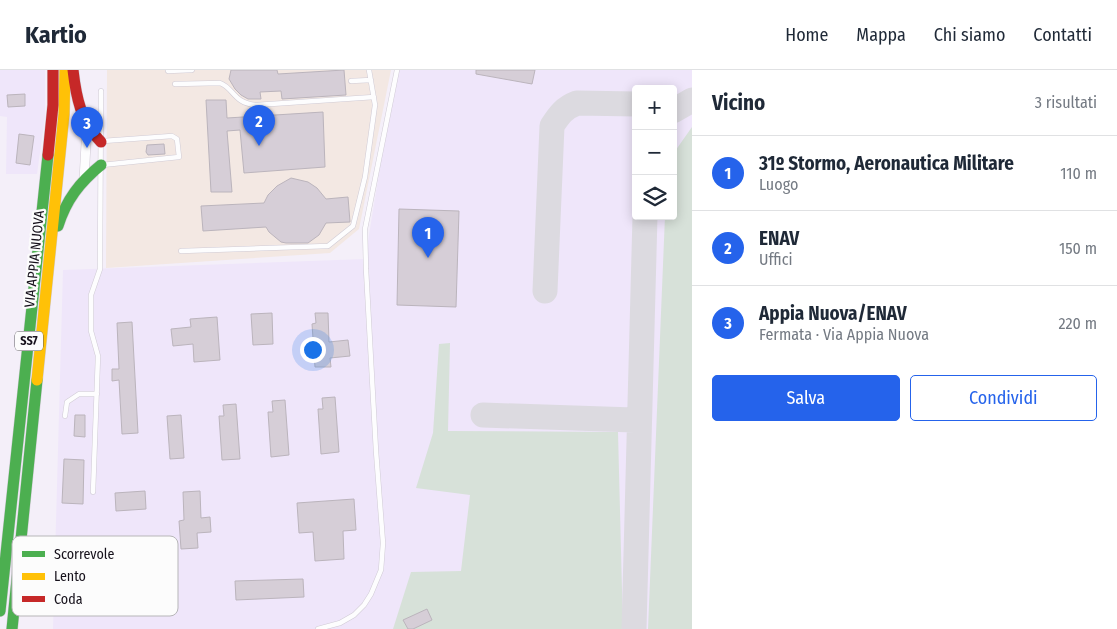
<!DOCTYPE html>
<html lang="it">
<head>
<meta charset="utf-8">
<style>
  :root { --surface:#fff; --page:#f2f2f3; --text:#1f2937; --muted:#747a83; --line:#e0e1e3; --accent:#2563eb }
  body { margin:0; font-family:"Fira Sans Condensed",sans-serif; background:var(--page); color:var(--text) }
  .controls { position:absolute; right:15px; top:15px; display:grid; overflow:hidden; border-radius:5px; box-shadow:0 2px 12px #0003 }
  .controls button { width:45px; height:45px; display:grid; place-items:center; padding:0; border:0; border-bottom:1px solid var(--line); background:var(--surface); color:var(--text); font:25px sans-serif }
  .you { position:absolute; left:312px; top:279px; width:18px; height:18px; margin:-12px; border:4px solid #fff; border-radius:50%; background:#1a73e8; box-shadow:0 0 0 8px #1a73e833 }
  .badge { display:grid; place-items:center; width:32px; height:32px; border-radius:50%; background:var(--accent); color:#fff; font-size:16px; font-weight:700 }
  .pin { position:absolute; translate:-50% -41px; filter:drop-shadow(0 1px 2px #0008) }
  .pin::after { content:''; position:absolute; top:26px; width:18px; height:15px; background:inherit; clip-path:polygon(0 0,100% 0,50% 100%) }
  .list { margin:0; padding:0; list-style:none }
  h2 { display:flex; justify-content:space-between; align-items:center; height:65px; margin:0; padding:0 20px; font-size:21px }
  h2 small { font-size:16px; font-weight:400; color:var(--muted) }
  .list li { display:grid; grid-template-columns:32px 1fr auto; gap:15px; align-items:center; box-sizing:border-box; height:75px; padding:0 20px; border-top:1px solid var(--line) }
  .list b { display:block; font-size:19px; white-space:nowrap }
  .list p { margin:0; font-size:16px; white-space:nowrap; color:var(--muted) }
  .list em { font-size:16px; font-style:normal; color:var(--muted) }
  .actions { display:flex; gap:10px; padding:15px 20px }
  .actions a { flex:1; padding:11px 0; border:1px solid var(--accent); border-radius:5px; text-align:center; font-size:18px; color:var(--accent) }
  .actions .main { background:var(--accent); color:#fff }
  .icon { flex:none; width:28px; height:28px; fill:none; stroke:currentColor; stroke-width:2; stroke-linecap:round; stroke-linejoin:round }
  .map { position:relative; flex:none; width:692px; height:559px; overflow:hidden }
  header { display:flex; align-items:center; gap:30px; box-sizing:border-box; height:70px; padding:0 25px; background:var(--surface); border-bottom:1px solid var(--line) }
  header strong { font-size:24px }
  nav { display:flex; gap:28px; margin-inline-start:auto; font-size:18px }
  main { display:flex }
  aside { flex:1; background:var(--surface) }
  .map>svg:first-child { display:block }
  .commercial { fill:#f3e8e3 }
  .built { fill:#efe6fa; fill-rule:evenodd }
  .green { fill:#d7e1d9 }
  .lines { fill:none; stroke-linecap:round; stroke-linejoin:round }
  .taxiway { stroke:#dcdae0; stroke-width:25 }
  .building { fill:#d6ced7; stroke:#bbb4bc }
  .lane-casing { stroke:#d0cbd5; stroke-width:5.5 }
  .street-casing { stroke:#d0cbd5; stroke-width:10 }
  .fast-casing { stroke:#d0cbd5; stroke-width:12 }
  .slow-casing { stroke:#d0cbd5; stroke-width:12 }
  .jam-casing { stroke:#d0cbd5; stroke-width:12 }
  .lane { stroke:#fdfdfe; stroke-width:4.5 }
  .street { stroke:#fdfdfe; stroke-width:9 }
  .fast { stroke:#4caf50; stroke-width:11 }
  .slow { stroke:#ffc107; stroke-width:11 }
  .jam { stroke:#c62828; stroke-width:11 }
  .labels { text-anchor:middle; stroke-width:4.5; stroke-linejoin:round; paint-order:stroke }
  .shield { fill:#fcfcfc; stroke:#5b585e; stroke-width:1 }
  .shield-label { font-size:12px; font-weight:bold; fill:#16111b }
  .street-label { font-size:14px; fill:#16111b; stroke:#fcfcfc }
  .key { fill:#fcfcfc; stroke:#b7b6b8; stroke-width:1 }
  .key-label { font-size:14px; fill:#16111b }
</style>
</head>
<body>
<header>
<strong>Kartio</strong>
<nav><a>Home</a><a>Mappa</a><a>Chi siamo</a><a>Contatti</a></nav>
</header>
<main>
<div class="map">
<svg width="692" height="559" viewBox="0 0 692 559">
  <rect width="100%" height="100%" fill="#f4eff9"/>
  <!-- commercial -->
  <path class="commercial" d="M 107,0 L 391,0 L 359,159 L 330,183 L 106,198 Z"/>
  <!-- built -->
  <path class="built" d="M 0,0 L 45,0 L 45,47 L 37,104 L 6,104 L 7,47 L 0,46 Z
    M 396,0 L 692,0 L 692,559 L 53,559 L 63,200 L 365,189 ZM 636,19 L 673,19 L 673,146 L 636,146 Z"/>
  <!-- green -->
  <path class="green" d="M 692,57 L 692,559 L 648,559 L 665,146 L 673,146 L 673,84 Z
    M 450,273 L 448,361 L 618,362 L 623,559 L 393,559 L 411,502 L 461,501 L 470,425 L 416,418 L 433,363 L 439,274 Z"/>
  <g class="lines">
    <!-- taxiway -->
    <path class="taxiway" d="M 673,41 L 692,30
      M 545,221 L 552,56 C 559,45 564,38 577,33 L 636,34
      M 483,345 L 634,350 L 639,358
      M 634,559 L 645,146"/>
  </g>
  <!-- building -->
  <path class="building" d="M 231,0 L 277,0 L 278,4 L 344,0 L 346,25 L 282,29 L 281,21 L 260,22 L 261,29 L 248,29 L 241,25 L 235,19 L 229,9 Z
    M 476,0 L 535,0 L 532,14 L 476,4 Z
    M 25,24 L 25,36 L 8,37 L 7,25 Z
    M 206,30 L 226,30 L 227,48 L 323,42 L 325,97 L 244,103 L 240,60 L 227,61 L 232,122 L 211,122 Z
    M 19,64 L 34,66 L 30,95 L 16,93 Z
    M 164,74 L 165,84 L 148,85 L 146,82 L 147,75 Z
    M 291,108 L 308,112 L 317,118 L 326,129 L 348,127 L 350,152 L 326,153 L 319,165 L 308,173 L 286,173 L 281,172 L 269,162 L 266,157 L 203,161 L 201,136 L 264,133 L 268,125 L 277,116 Z
    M 399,139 L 459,141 L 456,237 L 397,235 Z
    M 272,243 L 273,274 L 253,275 L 251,244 Z
    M 315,243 L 328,243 L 329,272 L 348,270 L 350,286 L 330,288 L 331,297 L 315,297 L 312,254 L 316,253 Z
    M 217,247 L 220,290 L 194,292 L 193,274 L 173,276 L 171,259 L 191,257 L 190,249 Z
    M 132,252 L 138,363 L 122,364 L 119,310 L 112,311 L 112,299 L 119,299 L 117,253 Z
    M 335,327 L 339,382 L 321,384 L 318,339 L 323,339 L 322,328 Z
    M 285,330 L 289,385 L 271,387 L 268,342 L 273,342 L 272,331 Z
    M 236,334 L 240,389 L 222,390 L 219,346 L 224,346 L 223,335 Z
    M 75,345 L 85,345 L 85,367 L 74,366 Z
    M 181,345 L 184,388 L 170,389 L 167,346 Z
    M 64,389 L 84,390 L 83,434 L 62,433 Z
    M 145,421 L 146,439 L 116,441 L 115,423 Z
    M 200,421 L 201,448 L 210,447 L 211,462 L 197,463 L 198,478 L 181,479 L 179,451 L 184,450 L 183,422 Z
    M 354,429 L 356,460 L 343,461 L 344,489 L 315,491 L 313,462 L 299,463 L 297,433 Z
    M 303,509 L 304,527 L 236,530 L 235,511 Z
    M 427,539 L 432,550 L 413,559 L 408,559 L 403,550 Z"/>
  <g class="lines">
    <!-- lane casing -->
    <g class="lane-casing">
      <path id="lane" d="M 168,1 L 192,0
        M 351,11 L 371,10
        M 175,14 L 220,13 C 234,18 233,33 256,35 L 374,27
        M 102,95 L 179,87 L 177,69 L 172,66 L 103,71
        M 181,181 L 328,176 L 353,156 L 365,107 L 375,35 L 369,0
        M 65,346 L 67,332 L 79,324 L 97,324
        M 93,422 L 98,286 L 91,261 L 91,225 L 100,199 L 101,21
        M 318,559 L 340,553 L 354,545 L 364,535 L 371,524 L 381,500 L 383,473 L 376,381 L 366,199 L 365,159 L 397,0"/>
    </g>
    <!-- street casing -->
    <g class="street-casing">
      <path id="street" d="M 84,110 L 87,56"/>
    </g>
    <!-- fast casing -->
    <g class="fast-casing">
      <path id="fast" d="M 58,156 C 66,130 80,112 101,95
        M 0,541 L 48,85
        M 12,559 L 37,310"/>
    </g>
    <!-- slow casing -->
    <g class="slow-casing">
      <path id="slow" d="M 37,310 L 64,44 L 65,0"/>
    </g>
    <!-- jam casing -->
    <g class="jam-casing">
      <path id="jam" d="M 73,0 C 76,27 81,52 101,72
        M 48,85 L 53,35 L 53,0"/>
    </g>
    <!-- lane -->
    <use href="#lane" class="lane"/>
    <!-- street -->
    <use href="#street" class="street"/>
    <!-- fast -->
    <use href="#fast" class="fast"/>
    <!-- slow -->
    <use href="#slow" class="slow"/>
    <!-- jam -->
    <use href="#jam" class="jam"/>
  </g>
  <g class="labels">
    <!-- shield labels -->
    <rect class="shield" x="15" y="261.5" width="28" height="19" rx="4"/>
    <g class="shield-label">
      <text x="29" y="275">SS7</text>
    </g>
    <!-- street labels -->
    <g class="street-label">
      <text transform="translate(34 189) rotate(-84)" y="5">VIA APPIA NUOVA</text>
    </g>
  </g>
  <!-- legend -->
  <rect x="12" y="466" width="166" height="80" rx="8" class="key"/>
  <rect x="22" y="481" width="23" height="6" fill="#4caf50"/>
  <rect x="22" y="503" width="23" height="7" fill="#ffc107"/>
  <rect x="22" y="526" width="23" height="6" fill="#c62828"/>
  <g class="key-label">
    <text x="54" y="489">Scorrevole</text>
    <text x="54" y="511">Lento</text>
    <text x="54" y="534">Coda</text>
  </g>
</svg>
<div class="controls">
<button>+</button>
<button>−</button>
<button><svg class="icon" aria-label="layers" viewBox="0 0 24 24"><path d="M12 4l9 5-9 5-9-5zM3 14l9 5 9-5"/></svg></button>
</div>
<div class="you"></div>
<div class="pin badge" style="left:428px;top:188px">1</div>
<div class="pin badge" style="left:259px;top:76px">2</div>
<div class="pin badge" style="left:87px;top:78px">3</div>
</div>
<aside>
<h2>Vicino<small>3 risultati</small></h2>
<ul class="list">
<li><span class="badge">1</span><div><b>31º Stormo, Aeronautica Militare</b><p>Luogo</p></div><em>110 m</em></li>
<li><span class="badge">2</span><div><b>ENAV</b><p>Uffici</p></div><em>150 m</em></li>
<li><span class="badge">3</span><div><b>Appia Nuova/ENAV</b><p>Fermata · Via Appia Nuova</p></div><em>220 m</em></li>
</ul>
<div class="actions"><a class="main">Salva</a><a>Condividi</a></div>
</aside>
</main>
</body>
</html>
